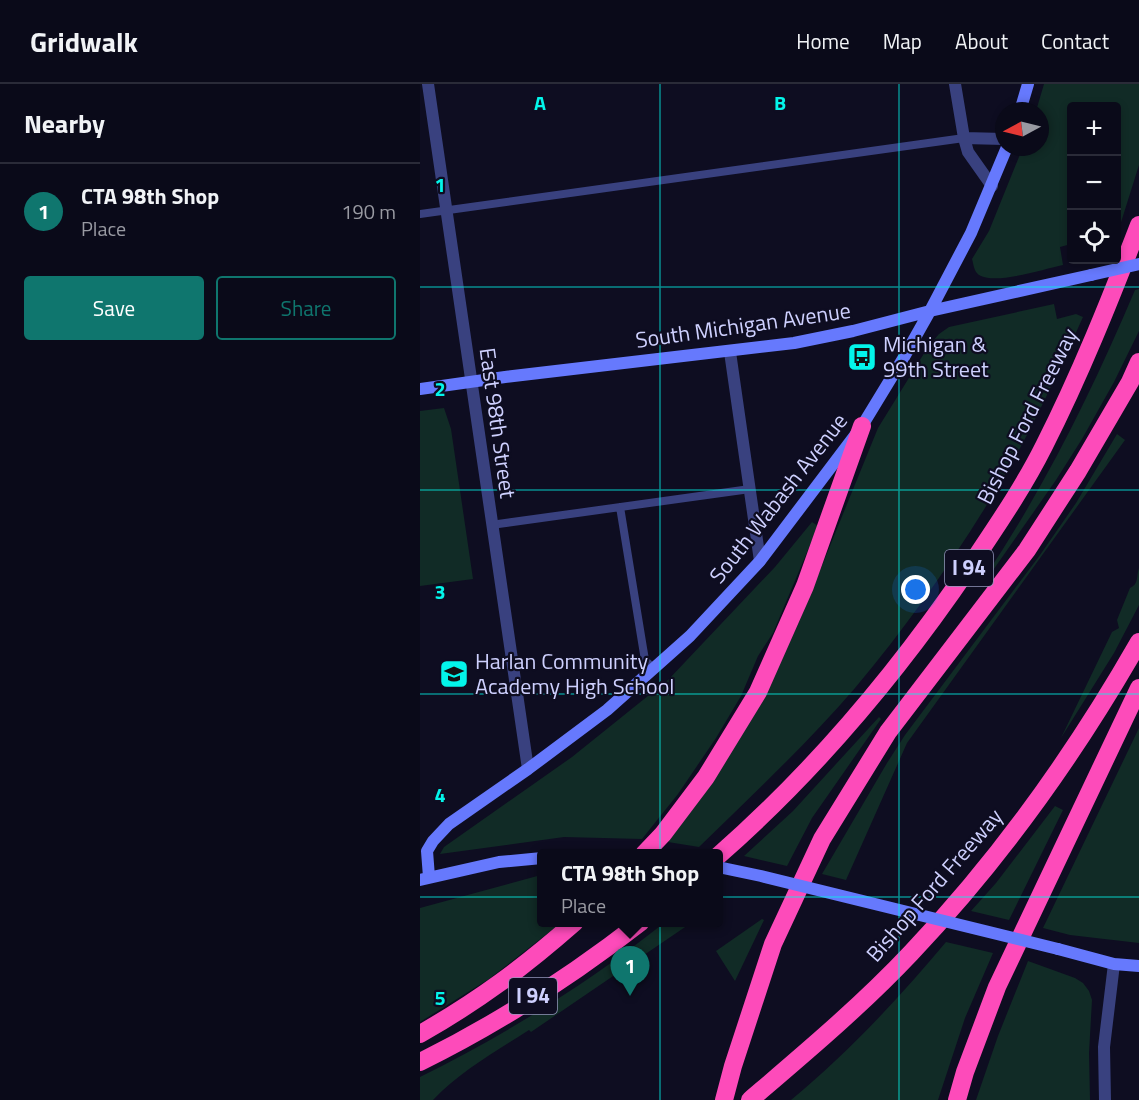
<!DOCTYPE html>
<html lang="en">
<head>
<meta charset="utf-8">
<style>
  :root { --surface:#0a0a19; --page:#131322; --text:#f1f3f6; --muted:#999aa2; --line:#2a2b38; --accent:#0f766e }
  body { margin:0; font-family:"Titillium Web",sans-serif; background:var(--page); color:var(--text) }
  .controls { position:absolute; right:18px; top:18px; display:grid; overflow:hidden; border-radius:6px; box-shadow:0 3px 9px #0003 }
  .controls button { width:54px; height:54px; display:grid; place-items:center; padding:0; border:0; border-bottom:2px solid var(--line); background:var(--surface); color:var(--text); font:30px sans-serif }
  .compass { position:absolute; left:575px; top:18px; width:54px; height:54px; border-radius:50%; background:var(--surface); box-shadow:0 3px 9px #0003; rotate:263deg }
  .you { position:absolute; left:496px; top:506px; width:21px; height:21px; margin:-15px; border:4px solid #fff; border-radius:50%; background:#1a73e8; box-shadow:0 0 0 9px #1a73e833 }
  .badge { display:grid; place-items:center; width:39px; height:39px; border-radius:50%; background:var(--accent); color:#fff; font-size:20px; font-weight:700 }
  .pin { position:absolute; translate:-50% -50px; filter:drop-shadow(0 2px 3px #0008) }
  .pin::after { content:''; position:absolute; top:32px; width:21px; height:18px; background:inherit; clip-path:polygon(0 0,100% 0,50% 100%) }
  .popup { position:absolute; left:117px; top:765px; width:186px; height:78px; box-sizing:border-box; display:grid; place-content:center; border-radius:6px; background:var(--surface); filter:drop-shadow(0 2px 4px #0005); font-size:20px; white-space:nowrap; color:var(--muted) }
  .popup b { font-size:22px; color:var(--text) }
  .popup::after { content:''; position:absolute; left:50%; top:100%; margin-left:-12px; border:12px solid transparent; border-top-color:var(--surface) }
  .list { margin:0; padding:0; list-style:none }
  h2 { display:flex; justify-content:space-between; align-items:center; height:78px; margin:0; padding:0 24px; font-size:26px }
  h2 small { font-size:20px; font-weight:400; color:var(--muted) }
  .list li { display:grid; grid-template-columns:39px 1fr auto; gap:18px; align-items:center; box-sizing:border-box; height:96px; padding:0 24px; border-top:2px solid var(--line) }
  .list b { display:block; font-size:22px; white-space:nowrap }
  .list p { margin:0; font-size:20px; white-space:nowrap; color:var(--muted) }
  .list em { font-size:20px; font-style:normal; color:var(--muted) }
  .actions { display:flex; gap:12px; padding:18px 24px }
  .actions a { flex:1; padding:14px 0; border:2px solid var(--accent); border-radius:6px; text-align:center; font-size:21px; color:var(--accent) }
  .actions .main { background:var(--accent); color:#fff }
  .icon { flex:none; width:33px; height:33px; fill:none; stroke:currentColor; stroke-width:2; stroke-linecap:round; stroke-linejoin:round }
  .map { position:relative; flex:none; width:719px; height:1016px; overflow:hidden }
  header { display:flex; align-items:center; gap:36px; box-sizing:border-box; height:84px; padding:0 30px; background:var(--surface); border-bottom:2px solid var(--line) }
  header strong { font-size:28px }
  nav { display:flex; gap:33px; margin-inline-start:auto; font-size:21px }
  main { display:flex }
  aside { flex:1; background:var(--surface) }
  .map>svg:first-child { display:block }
  .green { fill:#112b26 }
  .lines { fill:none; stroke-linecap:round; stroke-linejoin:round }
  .lane { stroke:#39417f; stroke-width:8 }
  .street { stroke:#39417f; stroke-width:12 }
  .secondary { stroke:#6679fd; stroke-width:12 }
  .highway { stroke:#fd4bba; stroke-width:18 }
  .secondary-bridge { stroke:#6679fd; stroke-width:12 }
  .grid { fill:none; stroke:#03f5ea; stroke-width:1.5; stroke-opacity:0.55 }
  .labels { text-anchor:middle; stroke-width:4.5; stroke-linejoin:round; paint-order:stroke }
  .shield { fill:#0e0d21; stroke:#9496bc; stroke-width:1.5 }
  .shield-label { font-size:21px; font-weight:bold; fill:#ced0fe }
  .street-label { font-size:22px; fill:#ced0fe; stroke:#0e0d21 }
  .poi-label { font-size:22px; fill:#ced0fe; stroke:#0e0d21; text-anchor:start }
  .grid-label { font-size:20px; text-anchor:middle; font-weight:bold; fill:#03f5ea; stroke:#0e0d21; stroke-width:4.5; stroke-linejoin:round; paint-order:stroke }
</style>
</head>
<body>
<header>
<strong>Gridwalk</strong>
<nav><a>Home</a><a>Map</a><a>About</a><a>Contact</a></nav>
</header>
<main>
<aside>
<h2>Nearby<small></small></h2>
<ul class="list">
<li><span class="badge">1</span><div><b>CTA 98th Shop</b><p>Place</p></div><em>190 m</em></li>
</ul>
<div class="actions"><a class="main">Save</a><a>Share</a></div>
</aside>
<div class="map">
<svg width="719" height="1016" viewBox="0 0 719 1016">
  <rect width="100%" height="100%" fill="#0e0d21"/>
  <!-- green -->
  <path class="green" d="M 624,0 L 719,0 L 719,81 L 697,151 L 696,22 L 652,22 L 651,160 L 640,163 L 643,181 C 624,185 578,200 561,192 C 554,189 554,182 552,175 L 569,147 L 603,63 L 620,63 L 620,27 L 616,27 Z
    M 719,205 L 719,247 L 694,298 L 662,355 L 636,396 L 569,492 L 566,491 C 626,401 673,305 715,206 Z
    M 634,220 L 637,235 L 656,230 L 663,233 C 640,284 617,335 589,384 C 544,461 493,535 435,604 C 387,660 332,711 279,763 L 248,758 L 276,720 L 348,605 L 379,538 L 458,344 L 508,263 L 519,250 L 529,243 Z
    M 24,324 L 31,345 L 53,495 L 0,502 L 0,327 Z
    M 697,350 L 705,356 L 487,659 L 426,796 L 402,790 L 467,679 L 485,651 L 620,471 L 656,419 Z
    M 392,438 L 398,442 L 353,549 L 338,572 L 321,612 L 296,654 L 258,710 L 222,755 L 144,753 L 20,770 L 24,763 L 152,673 L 249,595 L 355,483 Z
    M 719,484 L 719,521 L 694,569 L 641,654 L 692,548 L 699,544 L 697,536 L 710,504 C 719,500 716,493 719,484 Z
    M 459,633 L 461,635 L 392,734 L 367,782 L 324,772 L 373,727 Z
    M 719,644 L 719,859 L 650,851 L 623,844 Z
    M 635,722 L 643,726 L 589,836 L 551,827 L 576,799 Z
    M 121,791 L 122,838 L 141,839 L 69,895 L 0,938 L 0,824 Z
    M 342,835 L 344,836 L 315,897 L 296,867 Z
    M 244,839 L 271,839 L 111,948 L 109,946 C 75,968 41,987 13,1016 L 0,1016 L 0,993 C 87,950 168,899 244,839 Z
    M 526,858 L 573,869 L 545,934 L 518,1016 L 371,1016 C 429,968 478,915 526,858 Z
    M 608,877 L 655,894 L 663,899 L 669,907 L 672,916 L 669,969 L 670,1016 L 556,1016 L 578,952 Z"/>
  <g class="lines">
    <!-- lane -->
    <path class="lane" d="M 0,130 L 544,54
      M 200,423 L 223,564 L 225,576 L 234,585
      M 71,441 L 330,405"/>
    <!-- street -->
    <path class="street" d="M 8,0 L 108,685
      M 535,0 L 544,54 L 548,68 L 572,102
      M 544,54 L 584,55
      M 310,268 L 340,477
      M 685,1016 L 684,963 L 694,880"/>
    <!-- secondary -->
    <path class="secondary" d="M 600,27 L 608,0
      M 0,305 L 85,293 L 374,259 L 433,247 L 510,227 L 671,191
      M 9,793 L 7,767 L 13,757 L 29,740 L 108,685 L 187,626 L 270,552 L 340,477 L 442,342 L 484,273 L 510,227 L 551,149 L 587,63
      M 0,796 L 79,778 L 122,774
      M 638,865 L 694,880 L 719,882"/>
    <!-- highway -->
    <path class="highway" d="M 224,770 L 243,750 L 286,693 L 338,608 L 385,502 L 442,342
      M 298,772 C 395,687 478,588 550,482 C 576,443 603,404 624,362 C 660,291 690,216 719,141
      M 0,950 C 58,917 104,883 155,838
      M 0,978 C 77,940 153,891 221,838
      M 304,1016 L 313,982 L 353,860 L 402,755 L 468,648 L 607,466 L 658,387 L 710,298 L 719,278
      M 330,1016 C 385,969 441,922 491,869 C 580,775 655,670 719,558
      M 537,1016 L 545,988 L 577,903 L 719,604"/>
    <!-- secondary-bridge -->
    <path class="secondary-bridge" d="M 671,191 L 719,180
      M 298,783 L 341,792 L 638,865"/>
  </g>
  <!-- grid -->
  <path class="grid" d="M 240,0 L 240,1016M 479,0 L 479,1016M 0,203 L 719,203M 0,406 L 719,406M 0,610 L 719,610M 0,813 L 719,813"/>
  <!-- icons -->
  <defs>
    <g id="bus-square" transform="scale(1.5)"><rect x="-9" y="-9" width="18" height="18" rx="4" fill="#03f5ea" stroke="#0e0d21"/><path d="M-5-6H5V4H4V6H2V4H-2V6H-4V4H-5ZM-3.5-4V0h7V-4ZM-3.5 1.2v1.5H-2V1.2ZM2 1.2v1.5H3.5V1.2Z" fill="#111"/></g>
    <g id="school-square" transform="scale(1.5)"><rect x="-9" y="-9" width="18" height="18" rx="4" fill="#03f5ea" stroke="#0e0d21"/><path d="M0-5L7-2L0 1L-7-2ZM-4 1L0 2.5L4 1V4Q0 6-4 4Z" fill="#111"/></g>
  </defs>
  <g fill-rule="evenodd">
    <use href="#bus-square" x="442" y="273"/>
    <use href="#school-square" x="34" y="590"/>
  </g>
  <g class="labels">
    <!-- shield labels -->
    <g class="shield">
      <rect x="525" y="466" width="48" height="36" rx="4.5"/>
      <rect x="89" y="894" width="48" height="36" rx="4.5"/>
    </g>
    <g class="shield-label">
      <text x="549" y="491">I 94</text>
      <text x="113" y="919">I 94</text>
    </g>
    <!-- street labels -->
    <g class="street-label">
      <text transform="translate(323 241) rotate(-8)" y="8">South Michigan Avenue</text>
      <text transform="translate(607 332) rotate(-63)" y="8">Bishop Ford Freeway</text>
      <text transform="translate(78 339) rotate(82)" y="8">East 98th Street</text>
      <text transform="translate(358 414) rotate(-52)" y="8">South Wabash Avenue</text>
      <text transform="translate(514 801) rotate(-49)" y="8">Bishop Ford Freeway</text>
    </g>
    <!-- poi labels -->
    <g class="poi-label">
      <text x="463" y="268">Michigan &amp;<tspan x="463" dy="25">99th Street</tspan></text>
      <text x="55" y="585">Harlan Community<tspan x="55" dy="25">Academy High School</tspan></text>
    </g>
  </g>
  <g class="grid-label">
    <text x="120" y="26">A</text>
    <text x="360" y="26">B</text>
    <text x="20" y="108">1</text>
    <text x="20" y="312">2</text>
    <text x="20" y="515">3</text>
    <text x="20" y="718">4</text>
    <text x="20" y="921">5</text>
  </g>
</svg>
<div class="controls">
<button>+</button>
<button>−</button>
<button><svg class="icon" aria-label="locate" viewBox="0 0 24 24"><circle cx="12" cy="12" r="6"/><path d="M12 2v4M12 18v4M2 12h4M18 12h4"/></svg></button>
</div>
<svg class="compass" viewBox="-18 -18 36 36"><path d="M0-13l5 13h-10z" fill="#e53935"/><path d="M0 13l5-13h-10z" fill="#999aa2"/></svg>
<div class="you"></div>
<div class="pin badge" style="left:210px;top:912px">1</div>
<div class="popup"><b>CTA 98th Shop</b>Place</div>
</div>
</main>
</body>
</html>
